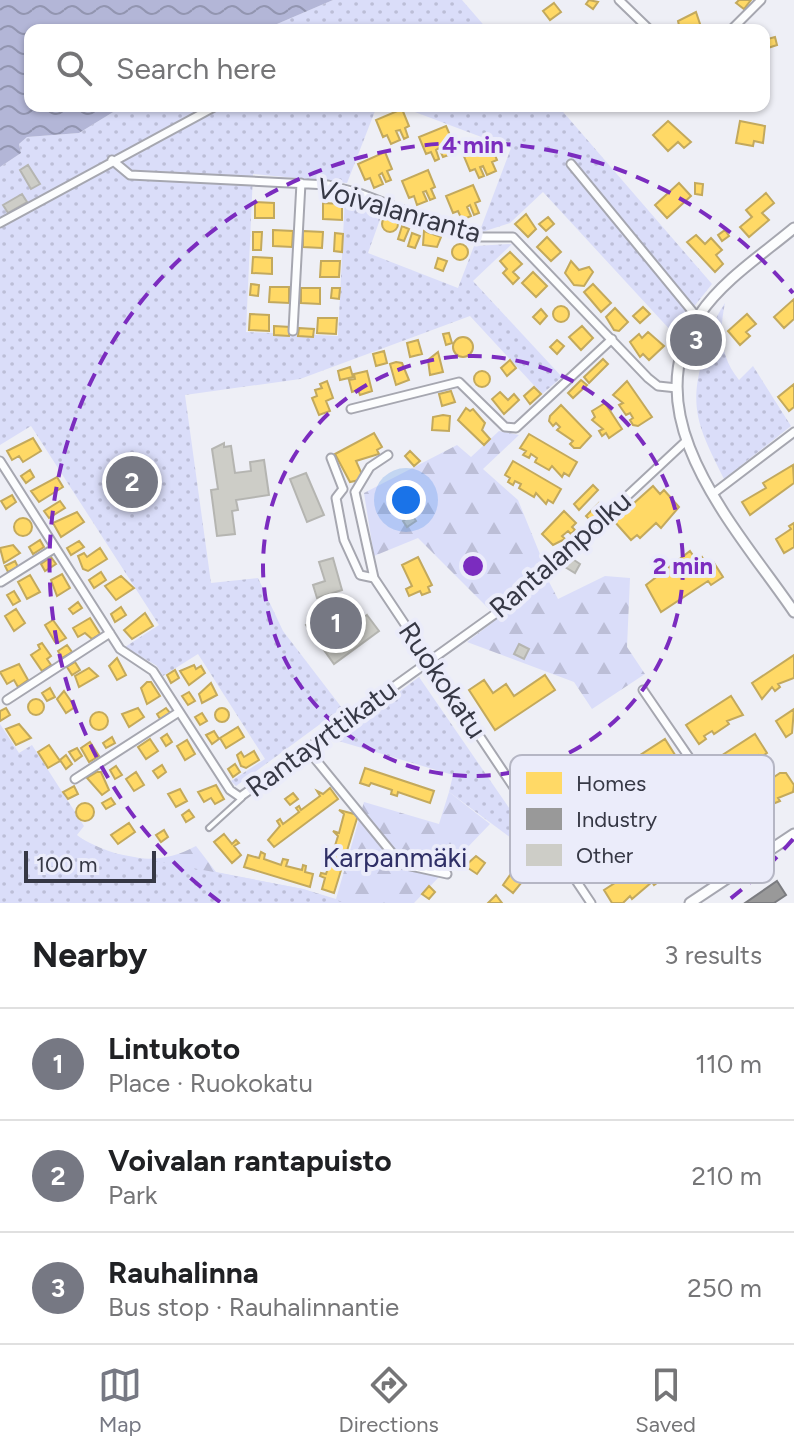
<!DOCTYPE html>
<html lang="en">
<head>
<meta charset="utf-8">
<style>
  :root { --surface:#fff; --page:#f6f6f6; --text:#202124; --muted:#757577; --line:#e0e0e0; --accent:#767883 }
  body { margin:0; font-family:Figtree,sans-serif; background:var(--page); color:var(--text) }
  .scale { position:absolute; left:24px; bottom:20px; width:132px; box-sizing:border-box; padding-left:8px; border:4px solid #363845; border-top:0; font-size:22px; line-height:28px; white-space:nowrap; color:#363845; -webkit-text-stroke:6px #ebecfa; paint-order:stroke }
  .you { position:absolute; left:406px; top:500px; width:28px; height:28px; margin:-20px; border:6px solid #fff; border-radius:50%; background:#1a73e8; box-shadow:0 0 0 12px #1a73e833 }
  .badge { display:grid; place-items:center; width:52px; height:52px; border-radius:50%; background:var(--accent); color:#fff; font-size:26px; font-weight:700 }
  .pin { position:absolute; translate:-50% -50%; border:4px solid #fff; box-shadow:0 2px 8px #0006 }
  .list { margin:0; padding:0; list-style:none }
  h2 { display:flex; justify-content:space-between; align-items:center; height:104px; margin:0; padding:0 32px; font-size:34px }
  h2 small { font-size:26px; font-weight:400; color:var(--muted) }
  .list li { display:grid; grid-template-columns:52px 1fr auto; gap:24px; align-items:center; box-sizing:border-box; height:112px; padding:0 32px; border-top:2px solid var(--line) }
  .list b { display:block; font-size:30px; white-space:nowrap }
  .list p { margin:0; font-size:26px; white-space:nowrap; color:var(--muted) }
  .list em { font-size:26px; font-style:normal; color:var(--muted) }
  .icon { flex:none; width:44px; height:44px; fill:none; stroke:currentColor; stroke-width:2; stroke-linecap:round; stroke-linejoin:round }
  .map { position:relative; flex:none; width:794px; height:903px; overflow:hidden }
  .search { position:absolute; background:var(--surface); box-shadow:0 2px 6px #0004; left:24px; right:24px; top:24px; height:88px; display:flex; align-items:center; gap:20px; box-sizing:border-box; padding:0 28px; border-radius:16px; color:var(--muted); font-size:30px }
  .sheet { height:440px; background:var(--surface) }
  nav { display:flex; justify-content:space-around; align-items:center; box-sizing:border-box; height:112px; border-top:2px solid var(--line); background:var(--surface); font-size:22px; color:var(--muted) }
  nav a { display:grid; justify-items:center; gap:4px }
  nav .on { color:var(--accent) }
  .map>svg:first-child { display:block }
  .forest { fill:url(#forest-firs) }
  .park { fill:url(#park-dots) }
  .water { fill:url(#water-waves) }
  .homes { fill:#ffd966; stroke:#c3a95c; stroke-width:2 }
  .industry { fill:#999; stroke:#7b7c80; stroke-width:2 }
  .building { fill:#cdcdc7; stroke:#b5b5b1; stroke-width:2 }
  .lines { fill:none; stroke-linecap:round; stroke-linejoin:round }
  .service-casing { stroke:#a6a7b0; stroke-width:8 }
  .minor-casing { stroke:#a6a7b0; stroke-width:11 }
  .tertiary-casing { stroke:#a6a7b0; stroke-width:13 }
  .service { stroke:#fcfdfe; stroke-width:4 }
  .minor { stroke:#fcfdfe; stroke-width:7 }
  .tertiary { stroke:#fcfdfe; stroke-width:9 }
  .ring { fill:none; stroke:#7b2cbf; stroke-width:4; stroke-dasharray:14 10 }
  .labels { text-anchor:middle; stroke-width:8; stroke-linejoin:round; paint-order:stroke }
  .street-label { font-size:28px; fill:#363845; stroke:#ebecfa }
  .park-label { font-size:28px; fill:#2f2f66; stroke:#ebecfa }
  .key { fill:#ebecfa; stroke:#b5b6c4; stroke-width:2 }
  .key-label { font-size:22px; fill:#363845 }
  .centre { fill:#7b2cbf; stroke:#ebecfa; stroke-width:4 }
  .ring-label { font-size:24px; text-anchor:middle; font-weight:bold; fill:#7b2cbf; stroke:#ebecfa; stroke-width:8; stroke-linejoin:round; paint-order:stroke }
</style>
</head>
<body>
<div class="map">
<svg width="794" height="903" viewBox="0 0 794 903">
  <defs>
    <pattern id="forest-firs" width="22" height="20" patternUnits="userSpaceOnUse" patternTransform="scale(2)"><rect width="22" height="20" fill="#daddf9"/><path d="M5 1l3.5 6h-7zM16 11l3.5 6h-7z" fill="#bcbed7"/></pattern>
    <pattern id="park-dots" width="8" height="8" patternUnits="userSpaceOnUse" patternTransform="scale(2)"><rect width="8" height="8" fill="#daddf9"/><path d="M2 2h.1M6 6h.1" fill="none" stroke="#bcbed7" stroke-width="1.8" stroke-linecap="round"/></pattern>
    <pattern id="water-waves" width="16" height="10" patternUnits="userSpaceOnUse" patternTransform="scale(2)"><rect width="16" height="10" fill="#b3b6d7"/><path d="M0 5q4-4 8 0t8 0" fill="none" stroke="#9295b0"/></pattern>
  </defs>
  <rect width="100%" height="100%" fill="#eeeff6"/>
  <!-- forest -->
  <path class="forest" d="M 499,431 L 519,435 L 483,469 L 518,500 L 546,569 L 490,610 L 418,538 L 374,556 L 364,493 L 457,445 L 471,457 Z
    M 605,576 L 630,578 L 627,647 L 645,674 L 592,709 L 574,682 L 467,642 L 548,580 L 558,599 Z
    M 0,783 C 57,822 124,886 196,846 L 216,872 L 303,889 L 336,899 L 364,802 L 439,824 L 449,792 L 490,824 L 414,903 L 0,903 Z"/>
  <!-- park -->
  <path class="park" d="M 333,0 L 462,0 L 488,30 L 263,30 Z
    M 123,106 L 377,106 L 347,183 L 253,174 L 246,332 L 338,336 L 345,197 L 383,211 L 368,253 L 458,288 L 474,246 L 512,244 L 473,281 L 562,377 L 542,394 L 470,316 L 300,379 L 185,395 L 211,583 L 258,578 L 283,631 L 342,708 L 236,786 L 231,781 L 265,759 L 198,654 L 163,676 L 157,666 L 125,647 L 159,625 L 31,426 L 0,445 L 0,167 L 21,153 L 19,144 L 27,137 L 79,133 Z
    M 399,106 L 558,106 L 712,284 L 673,333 L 543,192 L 510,223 L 479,233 L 511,148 Z
    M 725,303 C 719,332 720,356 739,380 L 753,366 L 791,426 L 724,479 C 700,430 687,409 704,355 C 709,336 714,319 725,303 Z
    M 419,677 L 549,866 L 449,792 L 453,775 L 335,740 Z
    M 0,724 L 19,753 L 32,745 L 84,826 L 77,835 L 97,850 L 303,889 L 346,903 L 0,903 Z"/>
  <!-- water -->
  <path class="water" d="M 0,0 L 333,0 L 263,30 L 30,30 L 30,106 L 123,106 L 79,133 L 27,137 L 19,144 L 21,153 L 0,167 Z"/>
  <!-- homes -->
  <path class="homes" d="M 589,0 L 598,2 L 593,9 L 586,4 Z
    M 739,0 L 751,0 L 744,9 L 736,3 Z
    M 554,3 L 561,12 L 550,20 L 543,11 Z
    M 696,12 L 701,27 L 680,30 L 678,21 Z
    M 775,37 L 777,45 L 765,49 L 764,40 Z
    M 402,109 L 409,126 L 405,128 L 408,137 L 404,139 L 400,130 L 396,131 L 400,140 L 391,144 L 387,135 L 383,137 L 376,120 Z
    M 668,121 L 691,142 L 684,148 L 678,142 L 668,151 L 653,135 Z
    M 740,121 L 765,126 L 763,143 L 754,141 L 753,146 L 736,143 Z
    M 446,126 L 453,142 L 448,144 L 452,154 L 443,157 L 439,148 L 436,150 L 439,159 L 435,161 L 431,152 L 426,154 L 419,137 Z
    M 490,143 L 497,160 L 492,162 L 496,171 L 487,175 L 483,166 L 480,167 L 484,176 L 479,178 L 475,169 L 470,171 L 463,154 Z
    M 385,152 L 392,169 L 387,171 L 391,180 L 386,182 L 382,173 L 379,175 L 383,184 L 374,188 L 370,178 L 365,180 L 358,164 Z
    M 428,170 L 435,187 L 431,189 L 435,198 L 430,200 L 426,191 L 423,192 L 427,201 L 417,205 L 414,196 L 409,198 L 402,181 Z
    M 679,183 L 691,196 L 667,218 L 655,205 Z
    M 695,183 L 703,184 L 702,195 L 695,194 Z
    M 473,185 L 480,201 L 475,203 L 479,213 L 474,215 L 470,205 L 467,207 L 471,216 L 462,220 L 458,211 L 453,213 L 446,196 Z
    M 766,193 L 774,203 L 762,213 L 769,220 L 749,237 L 740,227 L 752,217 L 746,210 Z
    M 255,202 L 274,203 L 274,218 L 255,218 Z
    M 323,203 L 342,204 L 342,220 L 323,219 Z
    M 526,214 L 536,229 L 528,237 L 515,224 Z
    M382 224a8 8 0 1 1 16 0a8 8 0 1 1-16 0Z
    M 548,217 L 554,224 L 546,231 L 539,224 Z
    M 402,226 L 409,229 L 404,241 L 398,239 Z
    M 273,230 L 293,231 L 292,247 L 273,246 Z
    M 725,230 L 729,236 L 722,241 L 718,235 Z
    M 303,231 L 323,232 L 322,248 L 303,247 Z
    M 424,231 L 441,237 L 437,247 L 423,245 Z
    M 253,232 L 262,232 L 261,250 L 253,250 Z
    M 335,233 L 343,234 L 342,252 L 334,251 Z
    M 412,233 L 420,236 L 415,248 L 408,246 Z
    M 696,235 L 705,244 L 711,238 L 722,250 L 716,255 L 723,264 L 715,272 L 687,242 Z
    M 547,237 L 561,252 L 551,261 L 537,247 Z
    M452 252a8 8 0 1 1 16 0a8 8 0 1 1-16 0Z
    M 510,252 L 522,264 L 513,272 L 519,278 L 513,284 L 503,273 L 507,269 L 500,261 Z
    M 253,257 L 272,258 L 272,274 L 252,273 Z
    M 438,258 L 447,261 L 443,271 L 435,268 Z
    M 321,261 L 340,261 L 339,277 L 320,277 Z
    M 571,261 L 579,270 L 589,267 L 593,272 L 584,286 L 574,285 L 565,273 Z
    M 533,272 L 547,286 L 536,297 L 522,283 Z
    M 251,284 L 259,285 L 258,296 L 250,295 Z
    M 593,284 L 611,303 L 601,312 L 584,292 Z
    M 270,287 L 289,287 L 289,303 L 269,302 Z
    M 301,288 L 320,288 L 320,304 L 301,303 Z
    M 332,288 L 340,288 L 339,299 L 331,298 Z
    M 794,299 L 794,319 L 784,328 L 774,317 Z
    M553 314a8 8 0 1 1 16 0a8 8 0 1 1-16 0Z
    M 643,307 L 650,314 L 640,323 L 633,316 Z
    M 615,308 L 628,322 L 619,331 L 614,330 L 606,317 Z
    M 541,309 L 547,316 L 540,324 L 533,317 Z
    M 250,314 L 269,315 L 269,331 L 249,330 Z
    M 747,314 L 756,324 L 746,332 L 750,336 L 740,345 L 728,331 Z
    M 318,318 L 337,318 L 336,334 L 317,333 Z
    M 274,326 L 290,327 L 289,336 L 274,335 Z
    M 582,326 L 593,338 L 581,350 L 569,337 Z
    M 299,328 L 314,329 L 313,337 L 298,336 Z
    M 648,332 L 664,346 L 649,360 L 643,354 L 640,357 L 630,342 L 639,334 L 642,338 Z
    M 449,333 L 452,343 L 446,345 L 443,334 Z
    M453 347a10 10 0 1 1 20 0a10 10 0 1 1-20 0Z
    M 418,340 L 422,354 L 410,357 L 407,343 Z
    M 557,340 L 564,346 L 557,354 L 550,347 Z
    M 384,351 L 387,363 L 376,366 L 373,354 Z
    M 438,352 L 443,372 L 430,375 L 428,360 Z
    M 603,359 L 608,364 L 589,383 L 584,377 Z
    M 510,360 L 516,368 L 507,376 L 501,368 Z
    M 396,362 L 402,363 L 409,380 L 396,385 L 390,364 Z
    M 350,367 L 353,377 L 340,380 L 338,371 Z
    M474 379a8 8 0 1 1 16 0a8 8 0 1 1-16 0Z
    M 367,371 L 372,391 L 360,395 L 358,390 L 352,392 L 349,380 L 355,379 L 354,374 Z
    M 581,380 L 587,385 L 573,398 L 568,393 Z
    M 327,381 L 333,398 L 326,401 L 330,411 L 319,415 L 312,398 L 317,396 L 315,390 L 322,388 L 320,384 Z
    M 627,381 L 652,417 L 638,426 L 633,425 L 630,420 L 633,418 L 630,413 L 626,415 L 619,405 L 623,403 L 613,395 Z
    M 794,384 L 794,407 L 789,411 L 778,397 Z
    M 534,387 L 541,394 L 530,404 L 524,396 Z
    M 451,391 L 455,402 L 442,406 L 439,394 Z
    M 500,392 L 508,400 L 514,394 L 519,400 L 504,414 L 492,399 Z
    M 605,403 L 622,429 L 609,438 L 606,433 L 602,436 L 599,431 L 603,429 L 592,420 L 595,417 L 592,411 Z
    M 561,405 L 591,436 L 580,448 L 574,448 L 570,444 L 573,441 L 557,430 L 560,427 L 556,423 L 553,426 L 549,421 L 550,416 Z
    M 466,408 L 470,411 L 473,409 L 485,423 L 482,430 L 490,439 L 484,445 L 458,420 Z
    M 443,415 L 450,416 L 449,431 L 432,430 L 433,417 Z
    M 374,433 L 382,447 L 377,450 L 379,454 L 356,461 L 364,479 L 350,482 L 335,454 Z
    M 529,434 L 577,462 L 569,476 L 564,473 L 562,477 L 552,466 L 549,470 L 535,462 L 537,458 L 531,454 L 529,458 L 523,455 L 526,451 L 520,448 Z
    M 33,438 L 41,451 L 23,462 L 19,456 L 12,460 L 7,451 Z
    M 410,451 L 420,461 L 414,466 L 405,456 Z
    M 513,461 L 561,489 L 553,503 L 548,500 L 546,504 L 536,493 L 534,497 L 519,488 L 521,484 L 515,481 L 513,485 L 508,482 L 510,478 L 505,475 Z
    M 793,465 L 794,483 L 750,515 L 742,502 L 766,488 L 763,483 Z
    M 30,470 L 34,477 L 26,483 L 21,476 Z
    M 57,477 L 63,487 L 39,502 L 31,491 Z
    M 593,485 L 598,490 L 579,510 L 574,504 Z
    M 653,486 L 660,494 L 664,490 L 679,507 L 661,528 L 656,523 L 640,538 L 637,535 L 631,540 L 614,521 Z
    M 12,495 L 16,502 L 6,509 L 1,501 Z
    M 60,501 L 65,508 L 49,518 L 44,511 Z
    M 599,503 L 604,508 L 591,521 L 586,516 Z
    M 564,511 L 576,523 L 572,527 L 575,530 L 571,534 L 568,531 L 562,536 L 565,539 L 553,545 L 542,534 Z
    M 77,512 L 84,522 L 61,537 L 53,523 Z
    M14 527a9 9 0 1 1 18 0a9 9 0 1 1-18 0Z
    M 794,523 L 794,547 L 784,553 L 776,539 L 791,529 L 789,526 Z
    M 40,540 L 44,547 L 33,554 L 29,547 Z
    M 79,541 L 84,547 L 71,555 L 67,548 Z
    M 13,545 L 20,553 L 4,563 L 0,548 Z
    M 100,548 L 107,559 L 88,571 L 83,569 L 78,556 L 84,553 L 87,557 Z
    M 690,551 L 697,561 L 702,557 L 708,567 L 714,563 L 723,577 L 711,585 L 708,581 L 661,612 L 646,585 Z
    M 51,557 L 56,564 L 45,571 L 41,564 Z
    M 418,557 L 432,585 L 428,587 L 430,592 L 422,595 L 420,591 L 409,596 L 406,589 L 412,586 L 402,565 Z
    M 15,561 L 18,567 L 8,572 L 5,566 Z
    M 101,572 L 106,580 L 94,588 L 89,580 Z
    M 62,574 L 70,588 L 57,596 L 51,580 Z
    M 30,575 L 40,592 L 27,599 L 18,582 Z
    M 121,576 L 134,588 L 116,600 L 105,586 Z
    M 14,591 L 20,601 L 13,605 L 7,595 Z
    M 78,602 L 82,608 L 73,614 L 69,609 Z
    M 121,607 L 126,615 L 115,622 L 111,614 Z
    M 16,609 L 25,623 L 14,631 L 5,616 Z
    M 145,613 L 153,626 L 132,639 L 124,630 Z
    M 90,618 L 100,634 L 92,639 L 85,633 L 78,637 L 73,628 Z
    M 53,620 L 66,638 L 59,642 L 55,642 L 45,625 Z
    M 42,643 L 51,656 L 47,659 L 51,665 L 42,671 L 31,655 L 40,649 L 38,645 Z
    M 67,645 L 72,652 L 62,658 L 58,651 Z
    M 794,655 L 794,678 L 778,684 L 780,687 L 775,691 L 772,687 L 762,699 L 752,683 Z
    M 117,658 L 126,675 L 117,680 L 109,666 Z
    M 75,662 L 80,670 L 72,675 L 67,667 Z
    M 19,664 L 28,680 L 18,687 L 14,680 L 7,684 L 0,672 Z
    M 194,665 L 196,669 L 201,666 L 205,673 L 189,685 L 180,671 Z
    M 89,668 L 98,676 L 79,687 L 75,676 Z
    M 175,670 L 179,678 L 171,683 L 167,675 Z
    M 545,675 L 555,690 L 495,730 L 469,690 L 484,680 L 493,693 L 506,684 L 514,696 Z
    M 147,682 L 151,682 L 160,696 L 147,704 L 141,688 Z
    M 211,683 L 217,695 L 202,703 L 199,694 Z
    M 50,688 L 55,697 L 47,701 L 42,693 Z
    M 64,691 L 75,707 L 66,713 L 57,699 Z
    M 189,692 L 195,701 L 188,705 L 182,696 Z
    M 731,696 L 743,715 L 727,721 L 729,724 L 714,734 L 712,731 L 704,736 L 706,739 L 699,744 L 686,725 Z
    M28 707a8 8 0 1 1 16 0a8 8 0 1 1-16 0Z
    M215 715a7 7 0 1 1 14 0a7 7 0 1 1-14 0Z
    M 6,708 L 10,715 L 0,721 L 0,711 Z
    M 138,708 L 144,717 L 129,727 L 122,714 Z
    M 166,708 L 170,713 L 160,719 L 157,714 Z
    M 794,709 L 792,733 L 786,737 L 776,721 Z
    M90 721a9 9 0 1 1 18 0a9 9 0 1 1-18 0Z
    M 202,713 L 207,721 L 200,725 L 195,717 Z
    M 19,724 L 31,738 L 16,745 L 6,729 Z
    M 238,727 L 244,737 L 226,748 L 220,738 Z
    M 214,731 L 219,739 L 212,744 L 206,735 Z
    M 167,734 L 172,742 L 166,746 L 161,738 Z
    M 755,734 L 767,753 L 760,758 L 758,755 L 751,759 L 753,762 L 728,774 L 730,777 L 723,782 L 710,763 Z
    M 112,737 L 115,743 L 106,748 L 103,743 Z
    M 150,739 L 158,751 L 146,759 L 138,747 Z
    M 665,739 L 677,758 L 661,764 L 663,767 L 648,777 L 646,774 L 638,779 L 640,782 L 633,787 L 620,768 Z
    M 187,740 L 195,754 L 185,760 L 177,746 Z
    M 90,742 L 99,756 L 89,762 L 81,748 Z
    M 49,745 L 60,761 L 48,768 L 38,752 Z
    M 77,748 L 82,756 L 75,761 L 69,752 Z
    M 254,751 L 259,760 L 246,768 L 241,766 L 237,755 L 241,752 L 244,757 Z
    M 66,755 L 72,764 L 66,769 L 60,760 Z
    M 235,764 L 240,772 L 233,777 L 228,769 Z
    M 162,765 L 166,772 L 158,778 L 153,771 Z
    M 116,766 L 122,775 L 115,779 L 110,770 Z
    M 365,768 L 434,791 L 430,803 L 398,792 L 397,796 L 391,794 L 392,790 L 371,783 L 369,786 L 360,783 Z
    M 97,772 L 101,772 L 109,790 L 102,795 L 87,778 Z
    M 136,772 L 144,785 L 134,791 L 126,779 Z
    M 780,773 L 786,773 L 794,785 L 793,792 L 778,798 L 780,801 L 763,808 L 765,811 L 754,818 L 752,815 L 748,818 L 737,802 Z
    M 216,785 L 224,799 L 215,804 L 211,798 L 204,802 L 198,792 Z
    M 74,786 L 78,794 L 68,799 L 63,792 Z
    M 330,788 L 338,799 L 274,847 L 268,840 L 280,826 L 277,821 L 280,819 L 283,824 L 299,812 L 296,808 L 299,806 L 301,810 L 320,796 L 317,791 L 323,794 Z
    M 180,789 L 187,801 L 176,807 L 168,794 Z
    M 293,793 L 298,799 L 290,805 L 285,799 Z
    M 111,798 L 115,804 L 106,809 L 102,803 Z
    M76 812a9 9 0 1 1 18 0a9 9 0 1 1-18 0Z
    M 189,810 L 194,817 L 186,822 L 182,815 Z
    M 339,810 L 358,815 L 334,893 L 322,889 L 325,878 L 320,876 L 321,873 L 326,874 L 332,856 L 326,854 L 327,850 L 333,852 L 338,836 L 333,831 L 339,833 L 344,814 Z
    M 129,823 L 135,832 L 118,844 L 111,835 Z
    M 164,830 L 168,837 L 161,842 L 156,835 Z
    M 224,834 L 232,844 L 236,840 L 239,843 L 234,846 L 241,855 L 232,863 L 214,842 Z
    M 261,852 L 265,854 L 264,859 L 281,865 L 283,859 L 288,860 L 286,866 L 302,870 L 303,865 L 306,866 L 305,872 L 313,874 L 310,887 L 244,867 L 248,855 L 259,858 Z
    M 476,856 L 485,863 L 477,874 L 465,866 Z
    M 649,861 L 661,880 L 654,885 L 652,882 L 632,899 L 630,896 L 623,903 L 612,903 L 604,890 Z
    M 515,868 L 526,877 L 513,893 L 503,885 Z
    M 429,886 L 435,892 L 429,899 L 422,894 Z
    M 496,895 L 502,903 L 488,903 Z"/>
  <!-- industry -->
  <path class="industry" d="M 777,881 L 786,895 L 774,903 L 745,903 Z"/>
  <!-- building -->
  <path class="building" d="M 28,165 L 40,184 L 31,189 L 20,170 Z
    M 22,194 L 27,202 L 8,213 L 3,205 Z
    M 224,443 L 224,447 L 231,446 L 235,473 L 251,471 L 250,462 L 264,460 L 269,495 L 236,500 L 238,510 L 232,511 L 235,534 L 217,536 L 211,490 L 218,489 L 212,449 Z
    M 306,473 L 324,515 L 307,522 L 290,479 Z
    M 412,515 L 416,521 L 407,527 L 403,521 Z
    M 333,558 L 342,590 L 317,598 L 313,585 L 325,581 L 319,562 Z
    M 571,558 L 580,564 L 575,573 L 565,567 Z
    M 367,615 L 379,631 L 334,664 L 306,625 L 319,616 L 336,638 Z
    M 519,644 L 529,649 L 524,659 L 514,654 Z"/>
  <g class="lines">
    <!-- service casing -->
    <g class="service-casing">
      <path id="service" d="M 209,828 L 242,798"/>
    </g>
    <!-- minor casing -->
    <g class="minor-casing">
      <path id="minor" d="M 619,0 L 650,30
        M 731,30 L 761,0
        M 112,160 L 130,175 L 328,185 L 359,193 L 473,237 L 513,237 L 648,378 L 658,386 L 677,388
        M 571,164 L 697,317
        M 0,223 L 216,106
        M 293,331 L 301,183
        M 351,409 L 459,382 L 505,427 L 516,428 L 612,339
        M 331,458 L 343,489
        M 0,461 L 120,649 L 153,671 L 230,790 L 240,797 L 520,596 L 685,442
        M 343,489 L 336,498 L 344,540 L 360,575 L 374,578
        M 355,492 L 374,578 L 591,903
        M 355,492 L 370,467 L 388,455
        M 714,493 L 794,432
        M 1,582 L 55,548
        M 643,690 L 758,858
        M 7,700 L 110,633
        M 307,749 L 401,864 L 447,874
        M 75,779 L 179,712"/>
    </g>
    <!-- tertiary casing -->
    <g class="tertiary-casing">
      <path id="tertiary" d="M 794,228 C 763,254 723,280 700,314 C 629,416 739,531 794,612
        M 690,903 L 794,834"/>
    </g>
    <!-- service -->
    <use href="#service" class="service"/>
    <!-- minor -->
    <use href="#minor" class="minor"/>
    <!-- tertiary -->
    <use href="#tertiary" class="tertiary"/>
  </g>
  <!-- distance rings -->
  <g class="ring">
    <circle cx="473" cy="566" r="210"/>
    <path d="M793 839A421 421 0 0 1 726 902M220 902A421 421 0 1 1 793 293"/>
  </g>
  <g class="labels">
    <!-- street labels -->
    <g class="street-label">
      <text transform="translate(399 210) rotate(16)" y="10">Voivalanranta</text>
      <text transform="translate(560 554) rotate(-41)" y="10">Rantalanpolku</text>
      <text transform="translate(443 680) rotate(56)" y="10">Ruokokatu</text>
      <text transform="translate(321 738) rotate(-36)" y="10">Rantayrttikatu</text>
    </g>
    <!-- park labels -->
    <g class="park-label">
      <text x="395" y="867">Karpanmäki</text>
    </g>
  </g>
  <!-- legend -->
  <rect x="510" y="755" width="264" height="128" rx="12" class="key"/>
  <rect x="526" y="772" width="36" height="22" fill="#ffd966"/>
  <rect x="526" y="808" width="36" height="22" fill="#999"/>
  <rect x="526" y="844" width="36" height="22" fill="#cdcdc7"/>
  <g class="key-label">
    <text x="576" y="791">Homes</text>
    <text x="576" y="827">Industry</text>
    <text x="576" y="863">Other</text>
  </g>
  <circle cx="473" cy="566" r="12" class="centre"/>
  <g class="ring-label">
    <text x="473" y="153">4 min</text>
    <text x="683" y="574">2 min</text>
  </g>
</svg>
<div class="scale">100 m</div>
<div class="you"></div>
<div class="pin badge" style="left:336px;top:623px">1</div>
<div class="pin badge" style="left:132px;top:482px">2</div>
<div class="pin badge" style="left:696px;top:340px">3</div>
<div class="search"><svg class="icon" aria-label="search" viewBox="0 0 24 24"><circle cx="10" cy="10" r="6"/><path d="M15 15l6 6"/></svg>Search here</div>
</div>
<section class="sheet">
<h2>Nearby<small>3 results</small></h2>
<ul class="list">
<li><span class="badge">1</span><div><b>Lintukoto</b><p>Place · Ruokokatu</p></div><em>110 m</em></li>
<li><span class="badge">2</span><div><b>Voivalan rantapuisto</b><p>Park</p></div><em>210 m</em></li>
<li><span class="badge">3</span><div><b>Rauhalinna</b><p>Bus stop · Rauhalinnantie</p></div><em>250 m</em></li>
</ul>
</section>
<nav>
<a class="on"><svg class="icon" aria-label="map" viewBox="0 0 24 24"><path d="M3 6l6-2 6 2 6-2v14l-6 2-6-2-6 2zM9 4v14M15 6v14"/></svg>Map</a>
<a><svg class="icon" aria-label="directions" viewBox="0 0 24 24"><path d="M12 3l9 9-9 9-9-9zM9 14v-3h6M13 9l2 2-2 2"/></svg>Directions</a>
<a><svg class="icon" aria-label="saved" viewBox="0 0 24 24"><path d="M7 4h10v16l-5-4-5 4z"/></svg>Saved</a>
</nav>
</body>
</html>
